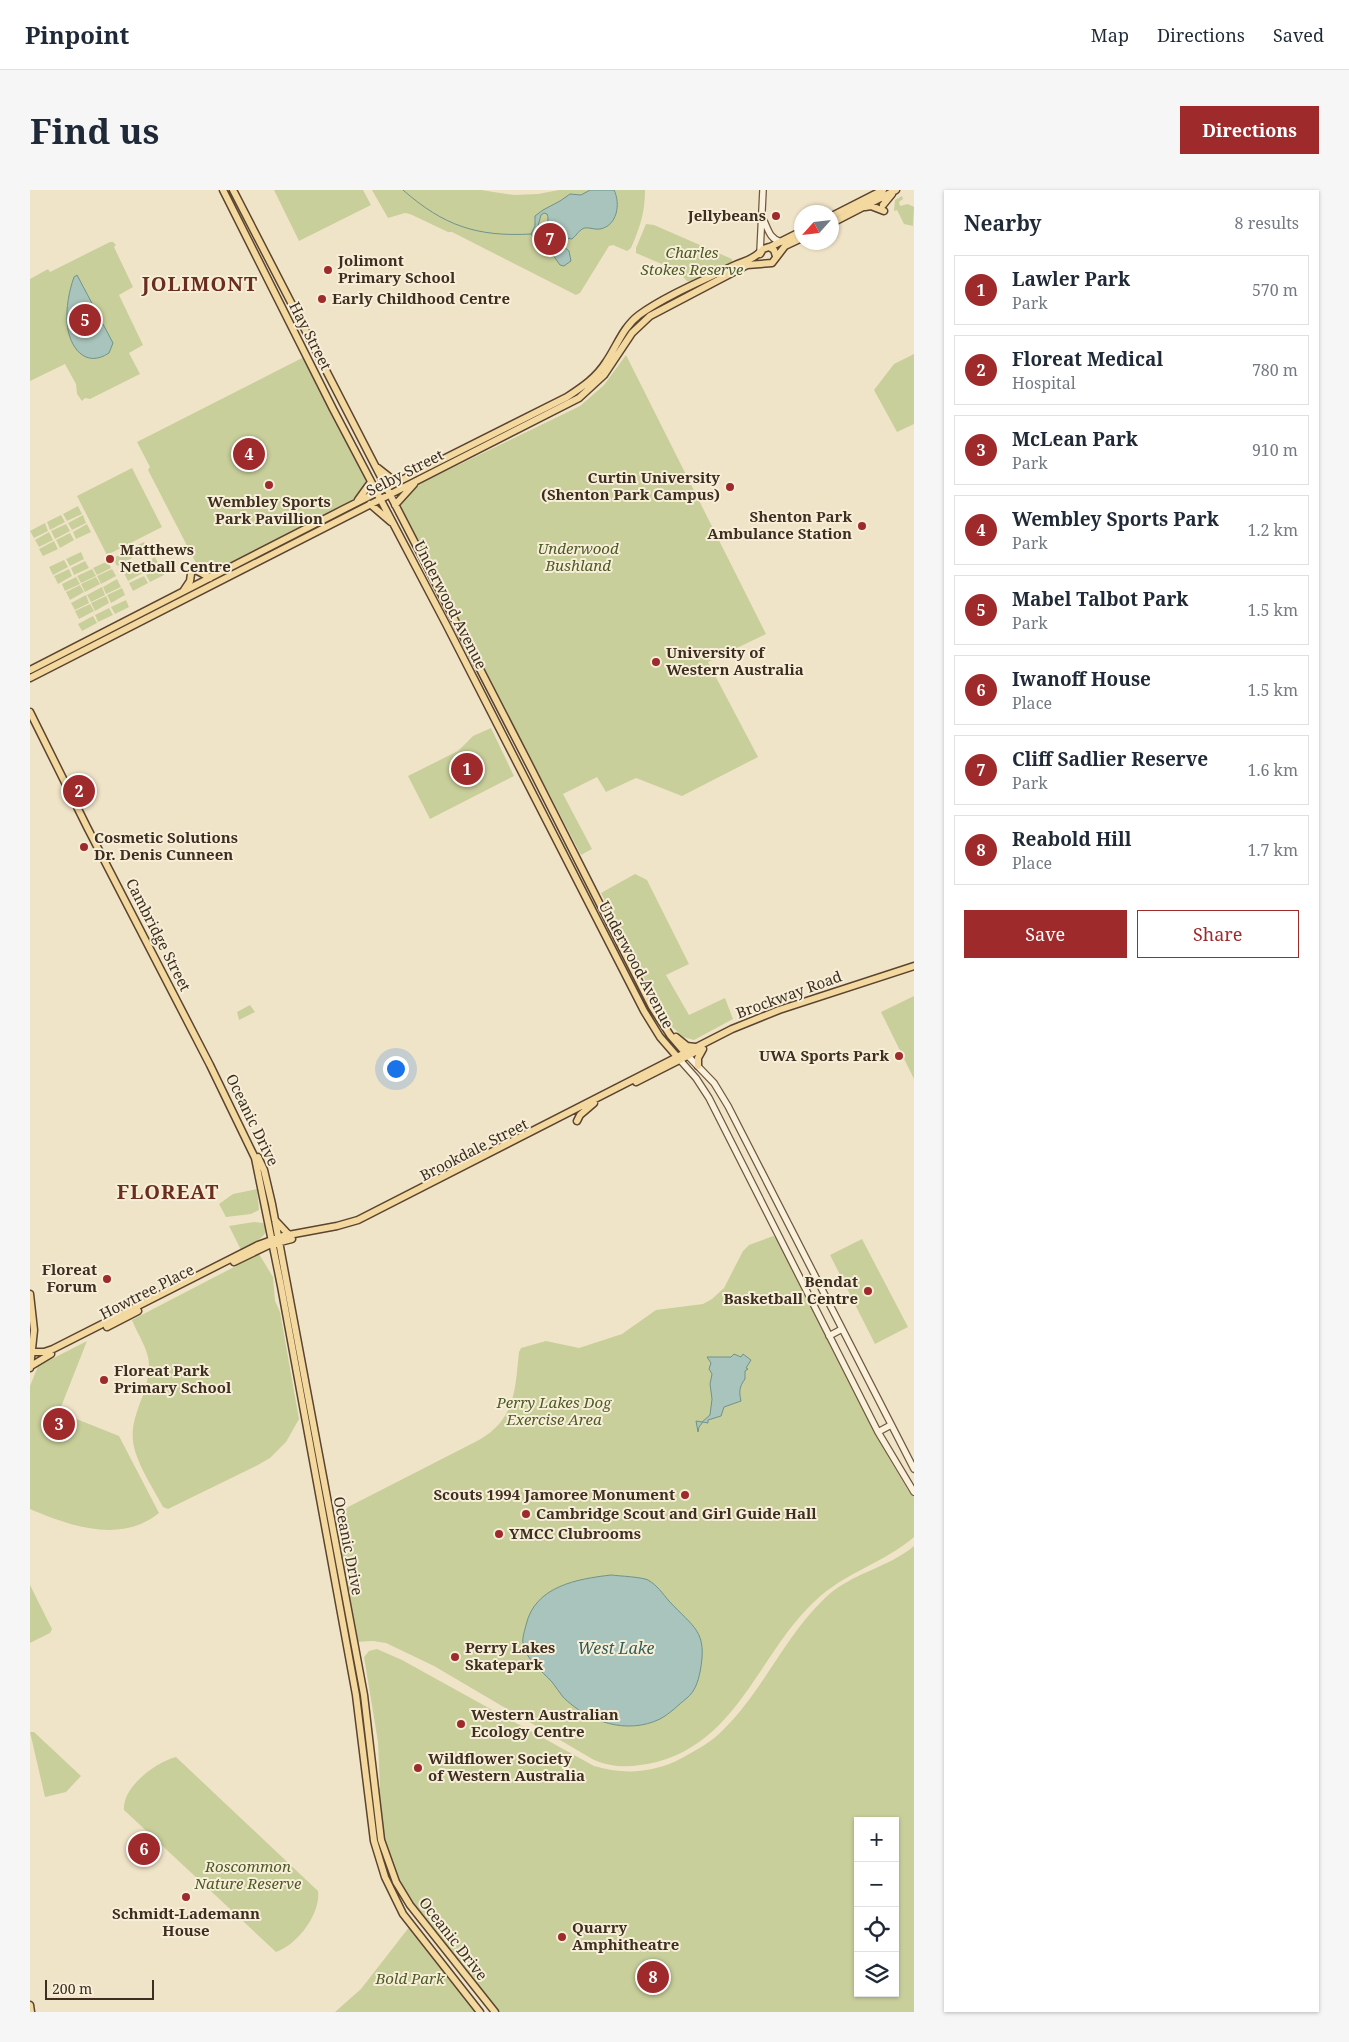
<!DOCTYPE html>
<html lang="en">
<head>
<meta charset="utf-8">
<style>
  :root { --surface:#fff; --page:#f6f6f7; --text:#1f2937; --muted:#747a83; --line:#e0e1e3; --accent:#9e2a2b }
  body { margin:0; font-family:"Noto Serif",serif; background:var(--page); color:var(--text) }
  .controls { position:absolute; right:15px; bottom:15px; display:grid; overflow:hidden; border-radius:0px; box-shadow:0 1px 4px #0004 }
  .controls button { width:45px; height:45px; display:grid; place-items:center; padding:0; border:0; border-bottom:1px solid var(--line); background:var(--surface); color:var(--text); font:25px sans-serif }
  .compass { position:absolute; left:764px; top:15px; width:45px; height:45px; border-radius:50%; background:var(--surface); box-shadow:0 1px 4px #0004; rotate:243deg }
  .scale { position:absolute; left:15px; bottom:12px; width:109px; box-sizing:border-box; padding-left:5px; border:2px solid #3d2e20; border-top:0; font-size:14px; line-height:18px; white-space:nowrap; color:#3d2e20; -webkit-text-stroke:4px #f7eed8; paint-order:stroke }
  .you { position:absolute; left:365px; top:878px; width:18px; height:18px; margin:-12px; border:4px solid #fff; border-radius:50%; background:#1a73e8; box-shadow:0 0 0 8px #1a73e833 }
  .badge { display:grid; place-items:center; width:32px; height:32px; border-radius:50%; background:var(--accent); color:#fff; font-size:16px; font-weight:700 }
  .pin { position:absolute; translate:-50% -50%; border:2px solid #fff; box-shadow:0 1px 5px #0006 }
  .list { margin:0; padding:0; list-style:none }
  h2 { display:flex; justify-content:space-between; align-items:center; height:65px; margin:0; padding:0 20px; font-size:21px }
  h2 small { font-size:16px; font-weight:400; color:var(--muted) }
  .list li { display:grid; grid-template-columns:32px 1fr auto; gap:15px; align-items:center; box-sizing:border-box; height:70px; margin:0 10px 10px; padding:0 10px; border:1px solid var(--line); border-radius:0px }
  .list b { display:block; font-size:19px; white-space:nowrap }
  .list p { margin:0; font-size:16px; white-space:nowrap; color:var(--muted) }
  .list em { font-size:16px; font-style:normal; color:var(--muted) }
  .actions { display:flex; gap:10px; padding:15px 20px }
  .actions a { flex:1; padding:11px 0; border:1px solid var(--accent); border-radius:0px; text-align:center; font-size:18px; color:var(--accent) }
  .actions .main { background:var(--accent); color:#fff }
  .icon { flex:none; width:28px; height:28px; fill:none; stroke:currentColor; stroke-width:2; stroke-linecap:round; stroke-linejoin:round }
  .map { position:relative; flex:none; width:884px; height:1822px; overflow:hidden; border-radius:0px }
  header { display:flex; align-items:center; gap:30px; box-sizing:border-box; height:70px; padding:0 25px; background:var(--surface); border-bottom:1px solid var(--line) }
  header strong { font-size:24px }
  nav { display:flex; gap:28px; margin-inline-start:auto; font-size:18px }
  .intro { display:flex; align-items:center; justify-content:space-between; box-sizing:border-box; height:120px; padding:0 30px }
  h1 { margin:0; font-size:35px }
  .button { padding:12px 22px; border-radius:0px; background:var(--accent); color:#fff; font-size:18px; font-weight:700 }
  main { display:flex; gap:30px; padding:0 30px }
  aside { flex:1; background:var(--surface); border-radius:0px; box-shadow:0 1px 4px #0004 }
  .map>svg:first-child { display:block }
  .green { fill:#c9cf9b; fill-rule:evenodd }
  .water { fill:#a9c4bc; stroke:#6f938a; fill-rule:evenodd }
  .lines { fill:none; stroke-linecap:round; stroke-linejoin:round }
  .stream { stroke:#6f938a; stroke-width:1 }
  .secondary-casing { stroke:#6f573f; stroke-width:8 }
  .primary-casing { stroke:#5b4430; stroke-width:9 }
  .secondary { stroke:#faf1dc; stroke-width:5.5 }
  .primary { stroke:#f3d9a0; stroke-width:6 }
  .poi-dot { fill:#9e2a2b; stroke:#f7eed8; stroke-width:2 }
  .labels { text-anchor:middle; stroke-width:4; stroke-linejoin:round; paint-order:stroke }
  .poi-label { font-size:15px; font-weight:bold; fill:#3d2e20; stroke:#f7eed8; text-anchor:start }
  .park-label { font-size:15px; font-style:italic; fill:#4d5a26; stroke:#f7eed8 }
  .street-label { font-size:15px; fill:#3d2e20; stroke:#f7eed8 }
  .water-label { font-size:16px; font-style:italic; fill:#2f5d5a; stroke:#f7eed8 }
  .district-label { font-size:20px; font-weight:bold; letter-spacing:1px; fill:#6b2e1e; stroke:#f7eed8 }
</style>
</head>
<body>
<header>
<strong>Pinpoint</strong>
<nav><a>Map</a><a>Directions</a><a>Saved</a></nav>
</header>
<div class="intro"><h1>Find us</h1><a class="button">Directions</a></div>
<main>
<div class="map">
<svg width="884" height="1822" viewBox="0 0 884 1822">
  <rect width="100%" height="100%" fill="#f0e4c8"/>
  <!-- green -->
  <path class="green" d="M 244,0 L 333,0 L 341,15 L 269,51 Z
    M 342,0 L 451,0 L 484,5 L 508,4 L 529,0 L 615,0 C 615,23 610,37 601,58 L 597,61 L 583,55 L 579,56 L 550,103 L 546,105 L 422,42 L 418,42 L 380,24 L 375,23 L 358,28 Z
    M 872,6 L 873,9 L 869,12 L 870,16 L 878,14 L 884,17 L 883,36 L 874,34 L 867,20 L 864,21 L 865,10 Z
    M 616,34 L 624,35 L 702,69 L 702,72 L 662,92 L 657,91 L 648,81 L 606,63 L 606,58 Z
    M 80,52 L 83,52 L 86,55 L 84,57 L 103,97 L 89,105 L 113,155 L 99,163 L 110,184 L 60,209 L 55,208 L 52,211 L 47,204 L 46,194 L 35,174 L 0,191 L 0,89 L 18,79 L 20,82 Z
    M 884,164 L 884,234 L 867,242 L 844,200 L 864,174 Z
    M 596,165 L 736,444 L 678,472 L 728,567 L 652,606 L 606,588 L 576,602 L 567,587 L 533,604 L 562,659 L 551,665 L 369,315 L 371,310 L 387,295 L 550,216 L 574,195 Z
    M 274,167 L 338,293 L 326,310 L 179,385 L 173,384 L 168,377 L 118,280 L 120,277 L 107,252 Z
    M 102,278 L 132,337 L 77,365 L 47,306 Z
    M 48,316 L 52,324 L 37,331 L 33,324 Z
    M 31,325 L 35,332 L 20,340 L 17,332 Z
    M 53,325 L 56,333 L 42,340 L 38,333 Z
    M 15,333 L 18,341 L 4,348 L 0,341 Z
    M 36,334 L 40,341 L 25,349 L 21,341 Z
    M 57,334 L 61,342 L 46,349 L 43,342 Z
    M 19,342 L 23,350 L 9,357 L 5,350 Z
    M 40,343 L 44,350 L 30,358 L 26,350 Z
    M 24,351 L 28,359 L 13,366 L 9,359 Z
    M 114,352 L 118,359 L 103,366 L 100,359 Z
    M 98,361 L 102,368 L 87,376 L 83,368 Z
    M 51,362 L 54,369 L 40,376 L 36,369 Z
    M 125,367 L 129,375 L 115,382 L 111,375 Z
    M 34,370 L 38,377 L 23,385 L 19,377 Z
    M 55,371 L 59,378 L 44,385 L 41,378 Z
    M 78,371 L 81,378 L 67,385 L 63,378 Z
    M 109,376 L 113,383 L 98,391 L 94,383 Z
    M 130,377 L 134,385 L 120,392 L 116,385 Z
    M 39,379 L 42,386 L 28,394 L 24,386 Z
    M 62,379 L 66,386 L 51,393 L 47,386 Z
    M 82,379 L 86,386 L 71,394 L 67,386 Z
    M 114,386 L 118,393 L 103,401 L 99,393 Z
    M 46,387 L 50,394 L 35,401 L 32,394 Z
    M 66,387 L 70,394 L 55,402 L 51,394 Z
    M 87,389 L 91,397 L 76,404 L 73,397 Z
    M 50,395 L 54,402 L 40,410 L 36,402 Z
    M 72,397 L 75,405 L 61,412 L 57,405 Z
    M 92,398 L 95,405 L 81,413 L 77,405 Z
    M 56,405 L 59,413 L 45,420 L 41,413 Z
    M 76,406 L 79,413 L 65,421 L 61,413 Z
    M 96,410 L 99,417 L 85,424 L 81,417 Z
    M 60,414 L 64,421 L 49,429 L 45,421 Z
    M 79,418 L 83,425 L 68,432 L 65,425 Z
    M 63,426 L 67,433 L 52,441 L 48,434 Z
    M 461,538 L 484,586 L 400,629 L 378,586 L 428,561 L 443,546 Z
    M 605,684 L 617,690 L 659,774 L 636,785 L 659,825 L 695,808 L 703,829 L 664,850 L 653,847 L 636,831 L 571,703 Z
    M 884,806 L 884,889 L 851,822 Z
    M 220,815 L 225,822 L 209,830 L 207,822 Z
    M 227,999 L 229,1020 L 221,1024 L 196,1027 L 189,1014 L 203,1004 Z
    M 224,1032 L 233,1033 C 244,1046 220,1054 211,1060 L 199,1036 Z
    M 743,1046 L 747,1048 L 859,1268 L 879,1302 L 884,1307 L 884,1347 C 854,1373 814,1383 785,1411 C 729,1463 709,1550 627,1572 C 604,1577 586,1579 564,1570 L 404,1476 L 356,1453 L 343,1451 L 325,1452 L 304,1332 L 318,1317 L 449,1250 C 486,1229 485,1199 489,1162 L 491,1158 L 516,1151 L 549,1158 L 592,1144 L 626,1120 L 673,1114 L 682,1109 L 694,1098 L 713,1061 L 719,1055 Z
    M 832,1049 L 878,1137 L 845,1154 L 800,1065 Z
    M 229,1064 L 243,1087 L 245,1111 L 250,1122 L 269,1229 L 256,1252 L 240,1268 L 228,1275 L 138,1319 L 133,1317 C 123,1298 105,1271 103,1251 C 100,1224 119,1203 119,1176 C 119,1159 108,1146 102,1130 Z
    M 57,1151 L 29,1222 L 89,1246 L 129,1323 C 91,1354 40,1336 0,1319 L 0,1196 L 8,1176 Z
    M 884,1356 L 884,1822 L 468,1822 L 381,1714 L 364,1683 L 354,1649 L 346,1599 L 350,1598 L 348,1552 L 335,1473 L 334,1467 L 339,1461 L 347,1459 L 372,1470 L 564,1576 C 594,1585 624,1583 652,1568 C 666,1560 682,1552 693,1540 C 733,1501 754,1447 795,1408 C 821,1383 858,1378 884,1356 ZM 828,1631 L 865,1631 L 865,1803 L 828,1803 Z
    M 0,1395 L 22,1439 L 20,1443 L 0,1453 Z
    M 0,1542 L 4,1542 L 51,1586 L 36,1602 L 15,1607 Z
    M 146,1567 L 288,1701 C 291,1724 267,1755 246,1762 L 94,1620 C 92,1597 126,1572 146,1567 Z
    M 380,1736 L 445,1822 L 305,1822 L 331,1799 Z"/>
  <!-- water -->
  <path class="water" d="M 560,0 L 584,0 C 591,14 587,36 570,39 C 565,40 559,37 554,38 C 549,40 547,45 542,49 L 535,48 L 533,56 L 539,61 L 541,71 L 534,76 L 530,75 L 518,58 L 509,57 L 501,44 L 505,36 L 505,26 L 513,20 L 530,11 L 540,4 L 551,5 ZM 514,23 L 517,24 C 520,30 516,39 510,41 L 508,36 L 511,25 Z
    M 47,85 L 83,153 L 79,163 C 55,179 39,157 37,133 C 36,118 39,101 44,87 ZM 53,116 L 58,121 L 58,139 L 54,138 L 49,124 L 50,118 Z
    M 704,1164 L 711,1167 L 713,1164 L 721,1170 L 716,1178 L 718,1179 L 715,1181 L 715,1189 C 709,1197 709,1202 711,1211 L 694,1217 L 691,1226 L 678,1230 L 678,1233 L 673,1232 L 669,1237 L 668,1242 L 666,1231 L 672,1232 L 680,1225 L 682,1209 L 680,1194 L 682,1184 L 679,1179 L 681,1173 L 677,1167 L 701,1167 Z
    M 581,1385 C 589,1386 612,1387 618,1390 C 627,1395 633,1404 639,1411 C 664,1438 678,1441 670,1482 C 668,1492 665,1501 657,1508 C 648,1515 641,1523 630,1529 C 597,1545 558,1532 533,1507 C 529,1502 526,1497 522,1492 C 512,1481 495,1469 493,1453 C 492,1447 495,1440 496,1435 C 505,1396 547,1389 581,1385 Z"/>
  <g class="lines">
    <!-- stream -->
    <path class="stream" d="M 373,0 C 414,36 447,47 501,44"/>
    <!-- secondary casing -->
    <g class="secondary-casing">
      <path id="secondary" d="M 733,29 C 738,38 739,49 751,52
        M 730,62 L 733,0
        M 658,866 L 684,893 L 698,916 L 884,1279
        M 650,870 L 666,888 L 679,908 L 848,1242 L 884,1302
        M 799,1146 L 812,1139
        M 848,1242 L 861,1235"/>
    </g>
    <!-- primary casing -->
    <g class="primary-casing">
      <path id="primary" d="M 193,0 L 303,219 L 416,434 L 614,821 L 630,847 L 650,870
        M 203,0 L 502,580 L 622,817 L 640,845 L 658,866
        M 853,15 L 862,4
        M 835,17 L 841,16 L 854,21
        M 802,26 L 853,0
        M 802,33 L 866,0
        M 740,57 L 772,41
        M 730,64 L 733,59 L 739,57 L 744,60 L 746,66
        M 348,278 L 367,293
        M 328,310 L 341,292
        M 340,314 L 361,332
        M 365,315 L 384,294
        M 164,379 L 180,388
        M 154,400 L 160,391 L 161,384
        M 0,480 L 312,320 L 537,207 C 552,197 566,188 576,172 C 587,156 593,137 609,125 C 635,106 674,90 703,76 C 713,71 723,70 730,62
        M 0,488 L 549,208 L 574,185 L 602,143 L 620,126 L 717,75 L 742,73 L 755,56 L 772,48
        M 0,522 L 57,637 L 180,875 L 225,968 L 251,1096 L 326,1505 L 344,1651 L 355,1687 L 373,1724 L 450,1822
        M 646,847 L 657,856 L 665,857
        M 668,876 L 668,868 L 673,859
        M 606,892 L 671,859
        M 547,931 L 550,925 L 564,913
        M 228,967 L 234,980 L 242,1014 L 334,1505 L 351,1650 L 366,1692 L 380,1715 L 465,1822
        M 245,1030 L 259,1045
        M 204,1072 L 239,1055 L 262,1049
        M 0,1104 L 4,1140 L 0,1178
        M 77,1137 L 108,1121
        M 0,1162 L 14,1162 L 23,1159 L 228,1055 L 253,1046 L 307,1036 L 328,1030 L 702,839 L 749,820 L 884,776
        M 1,1176 L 21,1164
        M 0,1815 L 1,1822"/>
    </g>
    <!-- secondary -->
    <use href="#secondary" class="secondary"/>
    <!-- primary -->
    <use href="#primary" class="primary"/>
  </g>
  <!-- markers -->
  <g class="poi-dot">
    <circle cx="746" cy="26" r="5"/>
    <circle cx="298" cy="80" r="5"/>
    <circle cx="292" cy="109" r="5"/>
    <circle cx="239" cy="295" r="5"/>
    <circle cx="700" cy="297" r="5"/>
    <circle cx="832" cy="336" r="5"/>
    <circle cx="80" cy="369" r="5"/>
    <circle cx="626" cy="472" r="5"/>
    <circle cx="54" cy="657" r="5"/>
    <circle cx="869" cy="866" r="5"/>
    <circle cx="77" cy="1089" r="5"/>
    <circle cx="838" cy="1101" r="5"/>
    <circle cx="74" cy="1190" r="5"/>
    <circle cx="655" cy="1305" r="5"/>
    <circle cx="496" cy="1324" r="5"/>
    <circle cx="469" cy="1344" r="5"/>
    <circle cx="425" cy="1467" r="5"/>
    <circle cx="431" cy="1534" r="5"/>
    <circle cx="388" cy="1578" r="5"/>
    <circle cx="156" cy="1707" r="5"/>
    <circle cx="532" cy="1747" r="5"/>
  </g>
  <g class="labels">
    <!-- poi labels -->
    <g class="poi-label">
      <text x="736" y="31" text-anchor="end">Jellybeans</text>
      <text x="308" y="76">Jolimont<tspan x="308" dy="17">Primary School</tspan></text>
      <text x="302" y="114">Early Childhood Centre</text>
      <text x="690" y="293" text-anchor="end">Curtin University<tspan x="690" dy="17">(Shenton Park Campus)</tspan></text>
      <text x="239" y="317" text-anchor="middle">Wembley Sports<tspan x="239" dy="17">Park Pavillion</tspan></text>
      <text x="822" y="332" text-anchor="end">Shenton Park<tspan x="822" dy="17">Ambulance Station</tspan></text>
      <text x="90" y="365">Matthews<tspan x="90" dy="17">Netball Centre</tspan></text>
      <text x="636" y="468">University of<tspan x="636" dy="17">Western Australia</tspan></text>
      <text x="64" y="653">Cosmetic Solutions<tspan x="64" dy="17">Dr. Denis Cunneen</tspan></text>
      <text x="859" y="871" text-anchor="end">UWA Sports Park</text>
      <text x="67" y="1085" text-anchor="end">Floreat<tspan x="67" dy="17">Forum</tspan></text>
      <text x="828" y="1097" text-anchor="end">Bendat<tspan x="828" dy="17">Basketball Centre</tspan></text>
      <text x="84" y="1186">Floreat Park<tspan x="84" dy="17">Primary School</tspan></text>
      <text x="645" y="1310" text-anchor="end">Scouts 1994 Jamoree Monument</text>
      <text x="506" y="1329">Cambridge Scout and Girl Guide Hall</text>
      <text x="479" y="1349">YMCC Clubrooms</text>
      <text x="435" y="1463">Perry Lakes<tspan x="435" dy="17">Skatepark</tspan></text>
      <text x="441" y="1530">Western Australian<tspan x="441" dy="17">Ecology Centre</tspan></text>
      <text x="398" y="1574">Wildflower Society<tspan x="398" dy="17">of Western Australia</tspan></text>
      <text x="156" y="1729" text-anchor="middle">Schmidt-Lademann<tspan x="156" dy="17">House</tspan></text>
      <text x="542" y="1743">Quarry<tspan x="542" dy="17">Amphitheatre</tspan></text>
    </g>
    <!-- park labels -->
    <g class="park-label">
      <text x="662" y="68">Charles<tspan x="662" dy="17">Stokes Reserve</tspan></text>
      <text x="548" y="364">Underwood<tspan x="548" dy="17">Bushland</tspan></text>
      <text x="524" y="1218">Perry Lakes Dog<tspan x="524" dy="17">Exercise Area</tspan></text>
      <text x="218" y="1682">Roscommon<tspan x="218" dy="17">Nature Reserve</tspan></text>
      <text x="380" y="1794">Bold Park</text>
    </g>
    <!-- street labels -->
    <g class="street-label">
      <text transform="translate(280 146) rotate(63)" y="5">Hay Street</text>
      <text transform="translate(375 283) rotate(-27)" y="5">Selby Street</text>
      <text transform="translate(420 415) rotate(63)" y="5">Underwood Avenue</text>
      <text transform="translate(128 745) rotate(63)" y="5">Cambridge Street</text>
      <text transform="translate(606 775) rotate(62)" y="5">Underwood Avenue</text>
      <text transform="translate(759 805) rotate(-20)" y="5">Brockway Road</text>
      <text transform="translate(222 930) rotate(64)" y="5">Oceanic Drive</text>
      <text transform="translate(444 960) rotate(-27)" y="5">Brookdale Street</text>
      <text transform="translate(117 1102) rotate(-27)" y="5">Howtree Place</text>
      <text transform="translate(318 1356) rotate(79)" y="5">Oceanic Drive</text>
      <text transform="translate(423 1749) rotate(52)" y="5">Oceanic Drive</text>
    </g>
    <!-- water labels -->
    <g class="water-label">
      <text x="586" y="1464">West Lake</text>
    </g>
    <!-- district labels -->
    <g class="district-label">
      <text x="170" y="101">JOLIMONT</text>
      <text x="138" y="1009">FLOREAT</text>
    </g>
  </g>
</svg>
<div class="controls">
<button>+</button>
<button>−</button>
<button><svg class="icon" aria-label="locate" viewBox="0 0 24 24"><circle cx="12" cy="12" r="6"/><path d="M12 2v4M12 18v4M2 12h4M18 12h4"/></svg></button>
<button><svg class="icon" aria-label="layers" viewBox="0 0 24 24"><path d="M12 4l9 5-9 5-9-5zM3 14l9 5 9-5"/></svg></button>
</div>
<svg class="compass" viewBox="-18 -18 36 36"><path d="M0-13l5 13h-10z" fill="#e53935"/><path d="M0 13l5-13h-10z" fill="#747a83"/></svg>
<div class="scale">200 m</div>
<div class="you"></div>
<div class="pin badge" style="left:437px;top:579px">1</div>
<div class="pin badge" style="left:49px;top:601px">2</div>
<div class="pin badge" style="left:29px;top:1234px">3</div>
<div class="pin badge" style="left:219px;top:264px">4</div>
<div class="pin badge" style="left:55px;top:130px">5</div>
<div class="pin badge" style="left:114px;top:1659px">6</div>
<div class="pin badge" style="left:520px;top:49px">7</div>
<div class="pin badge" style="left:623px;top:1787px">8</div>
</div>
<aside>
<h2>Nearby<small>8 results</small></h2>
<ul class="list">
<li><span class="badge">1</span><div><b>Lawler Park</b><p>Park</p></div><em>570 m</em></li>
<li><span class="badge">2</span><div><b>Floreat Medical</b><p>Hospital</p></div><em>780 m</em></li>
<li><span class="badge">3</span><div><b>McLean Park</b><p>Park</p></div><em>910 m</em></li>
<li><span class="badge">4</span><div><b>Wembley Sports Park</b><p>Park</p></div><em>1.2 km</em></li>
<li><span class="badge">5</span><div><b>Mabel Talbot Park</b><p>Park</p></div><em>1.5 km</em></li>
<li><span class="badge">6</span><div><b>Iwanoff House</b><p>Place</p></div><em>1.5 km</em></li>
<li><span class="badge">7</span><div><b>Cliff Sadlier Reserve</b><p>Park</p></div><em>1.6 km</em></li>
<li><span class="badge">8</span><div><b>Reabold Hill</b><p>Place</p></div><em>1.7 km</em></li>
</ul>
<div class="actions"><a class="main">Save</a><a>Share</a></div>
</aside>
</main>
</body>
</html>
